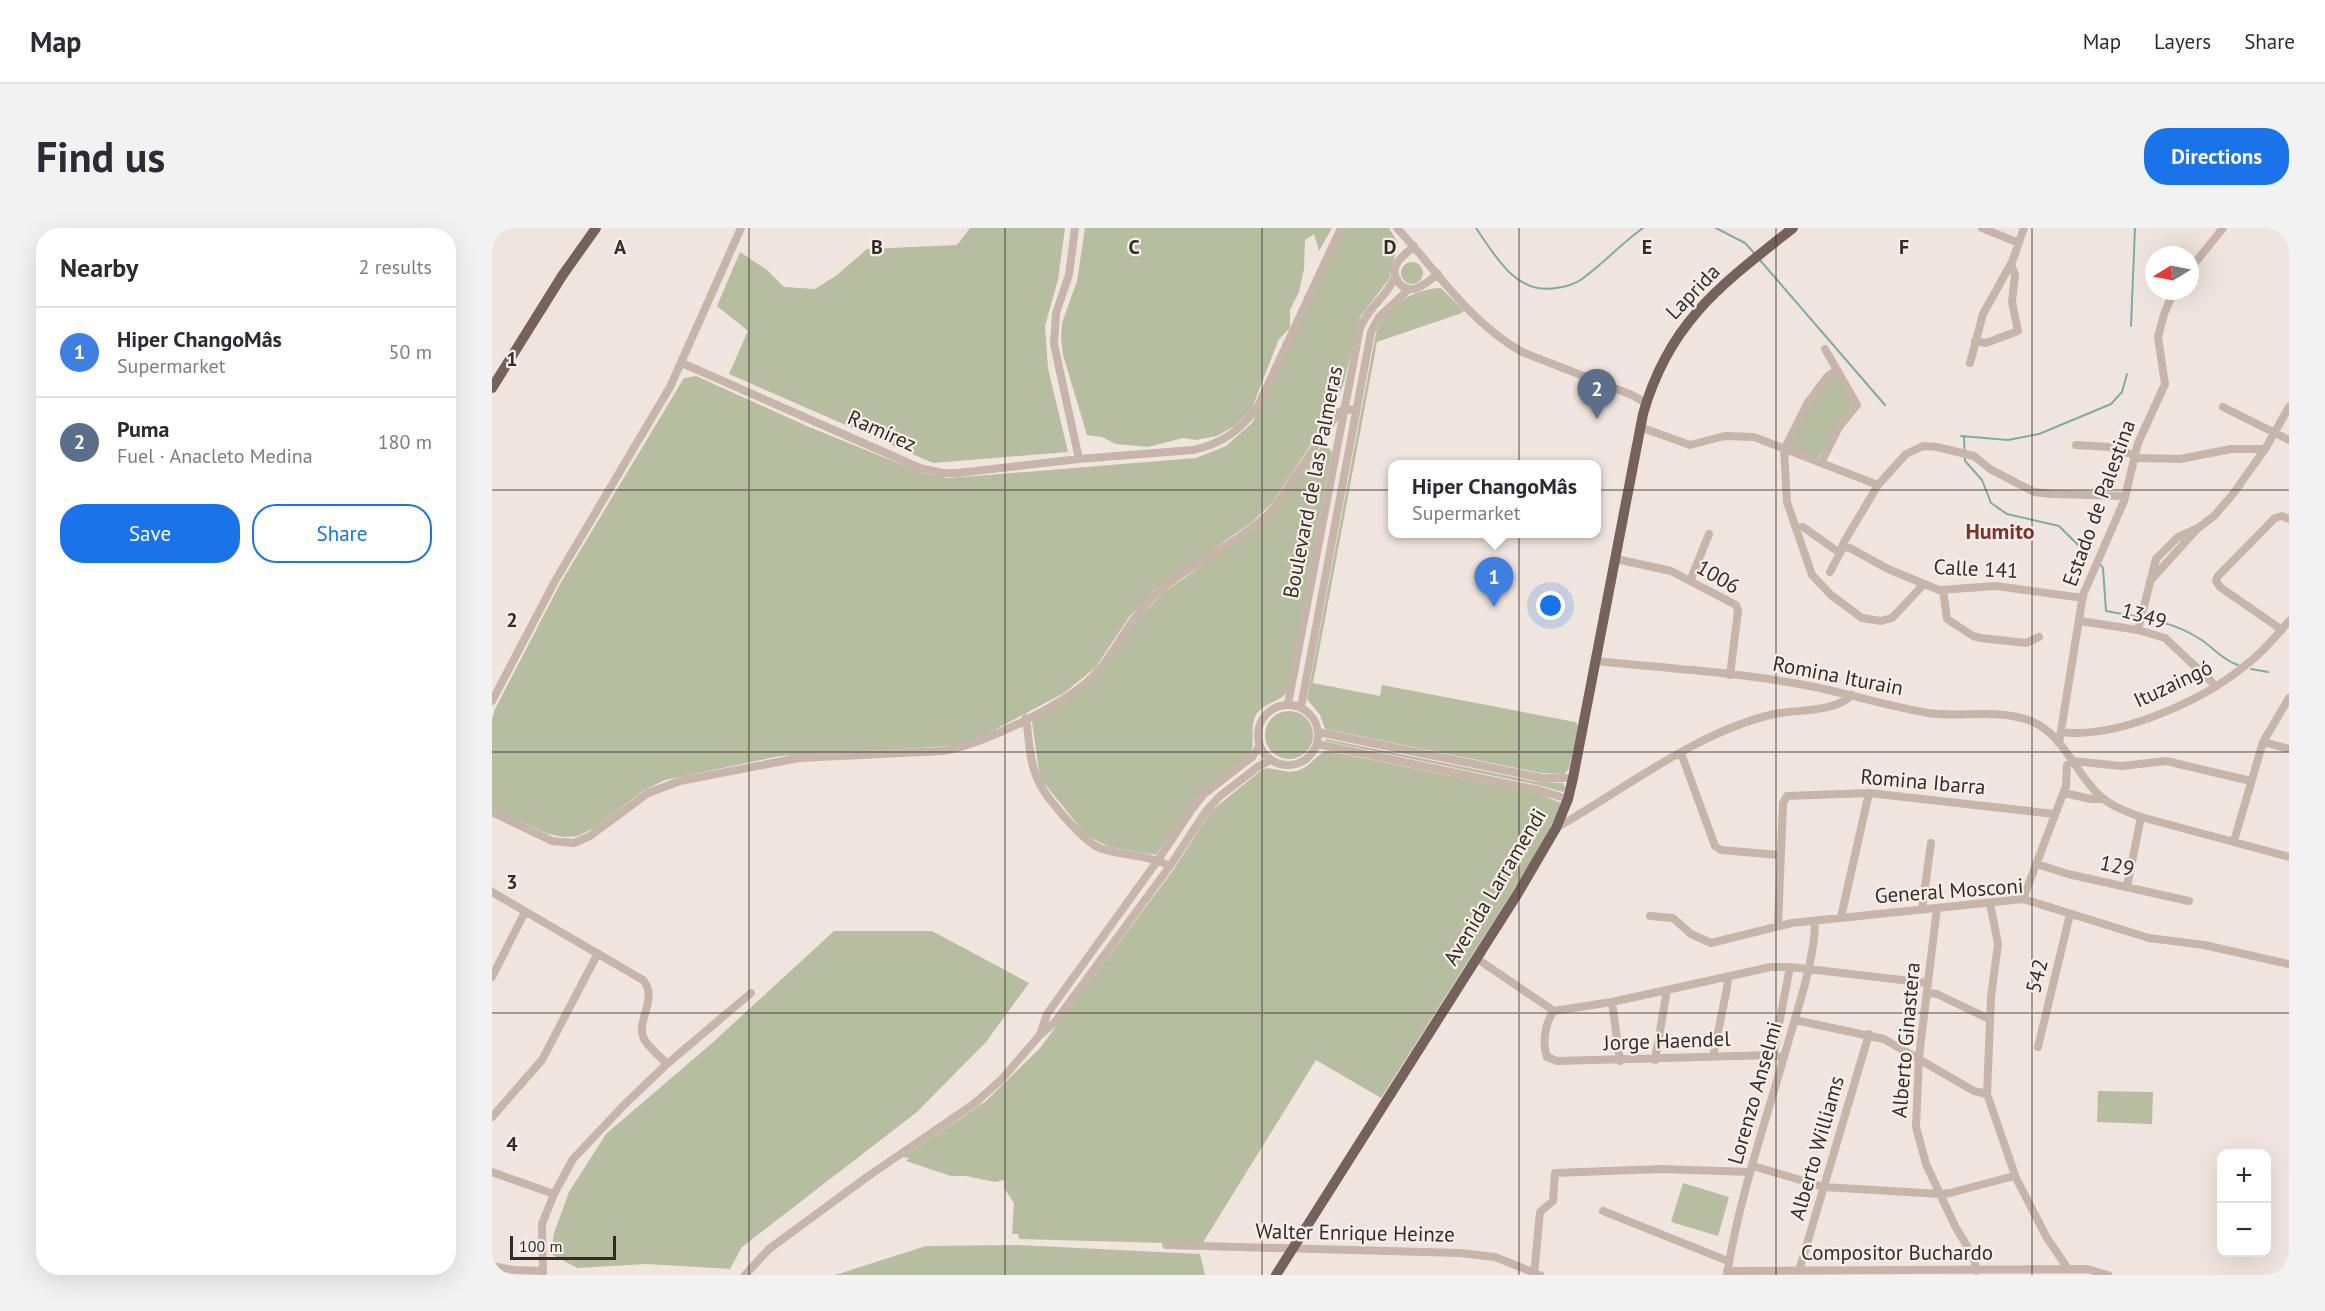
<!DOCTYPE html>
<html lang="en">
<head>
<meta charset="utf-8">
<style>
  :root { --surface:#fff; --page:#f2f2f3; --text:#2b2b33; --muted:#7c7c81; --line:#e1e1e2; --accent:#1a73e8 }
  body { margin:0; font-family:"PT Sans",sans-serif; background:var(--page); color:var(--text) }
  .controls { position:absolute; right:18px; bottom:18px; display:grid; overflow:hidden; border-radius:12px; box-shadow:0 6px 24px #0002 }
  .controls button { width:54px; height:54px; display:grid; place-items:center; padding:0; border:0; border-bottom:2px solid var(--line); background:var(--surface); color:var(--text); font:30px sans-serif }
  .compass { position:absolute; left:1653px; top:18px; width:54px; height:54px; border-radius:50%; background:var(--surface); box-shadow:0 6px 24px #0002; rotate:260deg }
  .scale { position:absolute; left:18px; bottom:15px; width:106px; box-sizing:border-box; padding-left:6px; border:3px solid #352c29; border-top:0; font-size:16px; line-height:21px; white-space:nowrap; color:#352c29; -webkit-text-stroke:4px #f8efea; paint-order:stroke }
  .you { position:absolute; left:1059px; top:378px; width:21px; height:21px; margin:-15px; border:4px solid #fff; border-radius:50%; background:#1a73e8; box-shadow:0 0 0 9px #1a73e833 }
  .badge { display:grid; place-items:center; width:39px; height:39px; border-radius:50%; background:var(--accent); color:#fff; font-size:20px; font-weight:700 }
  .pin { position:absolute; translate:-50% -50px; filter:drop-shadow(0 2px 3px #0008) }
  .pin::after { content:''; position:absolute; top:32px; width:21px; height:18px; background:inherit; clip-path:polygon(0 0,100% 0,50% 100%) }
  .popup { position:absolute; left:896px; top:232px; width:213px; height:78px; box-sizing:border-box; display:grid; place-content:center; border-radius:12px; background:var(--surface); filter:drop-shadow(0 2px 4px #0005); font-size:20px; white-space:nowrap; color:var(--muted) }
  .popup b { font-size:22px; color:var(--text) }
  .popup::after { content:''; position:absolute; left:50%; top:100%; margin-left:-12px; border:12px solid transparent; border-top-color:var(--surface) }
  .list { margin:0; padding:0; list-style:none }
  h2 { display:flex; justify-content:space-between; align-items:center; height:78px; margin:0; padding:0 24px; font-size:26px }
  h2 small { font-size:20px; font-weight:400; color:var(--muted) }
  .list li { display:grid; grid-template-columns:39px 1fr auto; gap:18px; align-items:center; box-sizing:border-box; height:90px; padding:0 24px; border-top:2px solid var(--line) }
  .list b { display:block; font-size:22px; white-space:nowrap }
  .list p { margin:0; font-size:20px; white-space:nowrap; color:var(--muted) }
  .list em { font-size:20px; font-style:normal; color:var(--muted) }
  .actions { display:flex; gap:12px; padding:18px 24px }
  .actions a { flex:1; padding:14px 0; border:2px solid var(--accent); border-radius:24px; text-align:center; font-size:21px; color:var(--accent) }
  .actions .main { background:var(--accent); color:#fff }
  .map { position:relative; flex:none; width:1797px; height:1047px; overflow:hidden; border-radius:24px }
  header { display:flex; align-items:center; gap:36px; box-sizing:border-box; height:84px; padding:0 30px; background:var(--surface); border-bottom:2px solid var(--line) }
  header strong { font-size:28px }
  nav { display:flex; gap:33px; margin-inline-start:auto; font-size:21px }
  .intro { display:flex; align-items:center; justify-content:space-between; box-sizing:border-box; height:144px; padding:0 36px }
  h1 { margin:0; font-size:42px }
  .button { padding:15px 27px; border-radius:24px; background:var(--accent); color:#fff; font-size:21px; font-weight:700 }
  main { display:flex; gap:36px; padding:0 36px }
  aside { flex:1; background:var(--surface); border-radius:24px; box-shadow:0 6px 24px #0002 }
  .map>svg:first-child { display:block }
  .green { fill:#b7bd9f }
  .lines { fill:none; stroke-linecap:round; stroke-linejoin:round }
  .stream { stroke:#80aaa6; stroke-width:2 }
  .minor { stroke:#c7b4ab; stroke-width:8 }
  .major { stroke:#76615c; stroke-width:10 }
  .grid { fill:none; stroke:#352c29; stroke-width:1.5; stroke-opacity:0.55 }
  .labels { text-anchor:middle; stroke-width:4.5; stroke-linejoin:round; paint-order:stroke }
  .street-label { font-size:21px; fill:#352c29; stroke:#f8efea }
  .neighbourhood-label { font-size:22px; font-weight:bold; fill:#7c332b; stroke:#f8efea }
  .grid-label { font-size:20px; text-anchor:middle; font-weight:bold; fill:#352c29; stroke:#f8efea; stroke-width:4.5; stroke-linejoin:round; paint-order:stroke }
</style>
</head>
<body>
<header>
<strong>Map</strong>
<nav><a>Map</a><a>Layers</a><a>Share</a></nav>
</header>
<div class="intro"><h1>Find us</h1><a class="button">Directions</a></div>
<main>
<aside>
<h2>Nearby<small>2 results</small></h2>
<ul class="list">
<li><span class="badge" style="background:#3f7fe0">1</span><div><b>Hiper ChangoMâs</b><p>Supermarket</p></div><em>50 m</em></li>
<li><span class="badge" style="background:#5c6f8a">2</span><div><b>Puma</b><p>Fuel · Anacleto Medina</p></div><em>180 m</em></li>
</ul>
<div class="actions"><a class="main">Save</a><a>Share</a></div>
</aside>
<div class="map">
<svg width="1797" height="1047" viewBox="0 0 1797 1047">
  <rect width="100%" height="100%" fill="#f0e5de"/>
  <!-- green -->
  <path class="green" d="M 478,0 L 573,0 L 566,52 L 553,98 L 556,140 L 576,224 L 441,235 L 237,146 L 256,103 L 225,78 L 248,24 L 275,42 L 292,59 L 323,61 L 345,47 L 375,21 L 465,17 Z
    M 593,0 L 840,0 L 827,23 L 822,6 L 813,12 L 812,41 L 807,64 L 798,82 L 798,100 L 787,111 L 760,180 L 744,197 L 725,208 L 704,212 L 691,210 L 656,219 L 624,216 L 610,209 L 595,207 L 571,127 L 569,111 L 570,95 L 585,53 Z
    M 853,0 L 897,0 L 906,15 L 897,51 L 868,89 L 852,154 L 844,175 L 835,192 L 780,275 L 759,295 L 662,362 L 638,388 L 603,440 L 572,465 L 489,509 L 460,518 L 288,528 L 173,552 L 151,563 L 102,600 L 86,608 L 72,609 L 56,606 L 0,580 L 0,491 L 3,481 L 68,356 L 192,150 L 204,148 L 315,198 L 430,245 L 455,250 L 471,249 L 704,230 L 734,218 L 760,195 Z
    M909 45a11 11 0 1 1 22 0a11 11 0 1 1-22 0Z
    M 949,60 L 972,83 L 970,85 L 885,114 L 821,455 L 888,468 L 890,457 L 1083,494 L 1086,497 L 1077,541 L 1072,546 L 1049,545 L 833,501 L 828,487 L 815,471 L 884,105 C 893,78 921,61 949,60 Z
    M 1341,147 L 1344,147 L 1361,175 L 1326,230 L 1296,218 L 1323,169 Z
    M 831,216 L 834,216 L 840,224 L 795,464 C 787,475 772,474 764,487 C 757,500 764,514 758,526 L 704,570 L 664,627 L 617,619 L 594,607 L 548,550 L 540,494 L 544,489 L 574,474 L 603,451 L 647,390 L 671,365 L 777,290 Z
    M773 507a24 24 0 1 1 48 0a24 24 0 1 1-48 0Z
    M 834,511 L 1046,554 L 1071,555 L 1074,561 L 1071,564 L 1046,557 L 833,513 Z
    M 836,523 L 1047,566 L 1069,575 L 1052,614 L 889,870 L 824,832 L 710,1016 L 527,1011 L 526,1006 L 520,1006 L 522,975 L 512,960 L 512,952 L 503,954 L 474,948 L 459,948 L 414,933 L 417,930 L 411,929 L 494,873 L 548,820 L 682,641 L 719,583 L 771,541 C 781,538 792,546 804,543 C 819,540 825,524 836,523 Z
    M 342,703 L 440,703 L 537,755 L 494,814 L 425,884 L 250,1019 L 238,1041 L 155,1036 L 85,1040 L 59,1026 L 62,1005 L 77,964 L 114,906 L 219,816 Z
    M 1606,863 L 1661,864 L 1660,896 L 1605,894 Z
    M 1191,955 L 1237,969 L 1226,1008 L 1179,994 Z
    M 526,1017 L 708,1026 L 713,1047 L 343,1047 L 434,1018 Z"/>
  <g class="lines">
    <!-- stream -->
    <path class="stream" d="M 984,0 C 1004,29 1024,67 1064,60 C 1073,59 1083,56 1090,51 C 1112,35 1130,15 1151,0
      M 1224,0 L 1253,15 L 1264,27
      M 1267,31 L 1393,177
      M 1639,98 L 1643,0
      M 1469,208 L 1516,212 L 1547,206 L 1619,176 L 1630,164 L 1635,146
      M 1472,209 L 1473,233 L 1490,252 L 1499,275 L 1515,286 L 1567,298 L 1597,328
      M 1608,336 L 1611,340 L 1614,383 C 1646,389 1679,392 1708,411 C 1721,419 1730,432 1746,437
      M 1759,441 L 1776,444"/>
    <!-- minor -->
    <path class="minor" d="M 583,0 L 577,47 L 564,85 L 562,116 L 587,231
      M 905,0 C 945,43 978,95 1030,124 L 1140,167 L 1154,175
      M 1490,0 L 1527,15
      M 922,18 C 917,23 909,29 905,35 C 898,47 908,63 922,61 C 931,59 939,51 946,46
      M 1698,41 L 1731,0
      M 1483,113 L 1494,115 L 1526,103 L 1520,74 L 1523,47 L 1519,36
      M 190,135 L 428,240 L 450,245 L 466,245 L 587,231 L 701,222 C 730,216 749,202 766,178 L 849,0
      M 1478,135 L 1491,86 L 1520,34 L 1532,0
      M 1344,142 L 1335,149 L 1315,176 L 1292,222 L 1295,274 L 1320,347 L 1339,367 L 1370,390 L 1389,393 L 1400,390 L 1432,356
      M 1731,179 L 1797,212
      M 1148,199 L 1198,217 L 1233,208 L 1262,209 L 1386,257
      M 1584,217 L 1617,219 L 1642,227
      M 1642,230 L 1688,231 L 1739,221 L 1773,221 L 1797,179
      M 1329,235 L 1347,199 L 1365,177 L 1333,121
      M 1304,300 L 1311,299 L 1348,325 L 1352,314 L 1386,257 L 1414,226 L 1431,218 L 1445,219 L 1482,228 L 1498,241 L 1542,264 L 1559,266 L 1633,268
      M 1350,319 L 1358,320 L 1396,341 L 1447,362 L 1504,358 L 1591,370
      M 1124,331 L 1179,343 L 1244,377 L 1246,383 L 1238,447
      M 1338,344 L 1348,325
      M 1198,353 L 1217,306
      M 1658,353 L 1705,301 L 1722,288 L 1741,266 L 1773,221
      M 1451,362 L 1455,391 L 1481,408 L 1489,410 L 1534,415 L 1547,409
      M 1588,393 L 1646,402 L 1673,410 L 1724,458
      M 1646,402 L 1664,331 L 1686,309 L 1704,301
      M 1790,402 L 1728,359 L 1724,353 L 1726,348 L 1783,290 L 1790,288 L 1797,291
      M 1104,433 C 1172,440 1241,444 1307,456 C 1350,463 1392,478 1436,485 C 1470,490 1505,480 1539,493 C 1571,506 1582,543 1606,566 C 1618,578 1633,583 1649,589 L 1797,629
      M 0,473 L 63,353 L 178,159 L 249,0
      M 796,476 L 868,100 C 876,79 896,68 903,48
      M766 507a30 30 0 1 1 60 0a30 30 0 1 1-60 0Z
      M 809,479 L 879,104 L 887,89 L 917,61
      M 534,490 C 537,509 537,532 545,550 C 552,568 592,615 610,621 C 633,628 657,627 678,638
      M 826,504 L 1050,550 L 1081,550
      M 1570,504 C 1627,511 1712,472 1755,436 C 1771,424 1784,408 1797,393
      M 1771,514 L 1797,521
      M 1567,515 L 1591,367 L 1632,273 L 1646,215 L 1673,156 L 1666,109 L 1672,86 L 1682,63
      M 825,516 L 1046,562 L 1076,571
      M 1189,525 L 1223,618 L 1229,622 L 1287,627
      M 1572,565 L 1599,571 L 1612,571
      M 0,584 L 60,613 L 82,615 L 98,608 L 156,565 L 188,553 L 307,530 L 451,523 C 489,518 581,473 606,443 C 627,418 639,389 663,367 C 696,336 741,319 774,288 C 786,277 794,262 803,248 C 818,227 832,205 847,184 L 853,181 L 864,182
      M 1064,600 C 1131,562 1206,503 1282,486 C 1307,481 1341,485 1360,467
      M 1742,613 L 1771,514 L 1797,470
      M 1545,636 L 1576,646 L 1697,673
      M 1635,659 L 1649,589
      M 0,664 L 151,752 C 167,771 143,793 152,811 C 157,820 168,828 175,836
      M 1531,671 L 1574,558 L 1575,537 L 1580,533 L 1630,538 L 1674,533 L 1759,553
      M 1498,675 L 1506,716 L 1499,769 L 1495,866 L 1524,950 L 1555,1010 L 1576,1041
      M 1445,680 L 1427,829 L 1424,899 L 1434,936 L 1463,998 L 1482,1030 L 1484,1043
      M 1430,681 L 1439,615
      M 1158,688 L 1181,690 L 1199,706 L 1219,715 L 1300,695 L 1531,671 L 1657,710 L 1712,717 L 1797,736
      M 1349,689 L 1377,565
      M 1286,697 L 1291,575 L 1295,568 L 1377,565 L 1563,586
      M 984,730 L 1062,783
      M 0,749 L 33,684
      M 1435,765 L 1445,766 L 1497,791
      M 1120,774 L 1128,833
      M 1303,792 L 1392,811 L 1482,863 L 1495,866
      M 548,807 L 555,786 L 666,632 L 700,581 L 712,566 L 760,529 L 768,517
      M 1546,819 L 1578,686
      M 1281,827 L 1298,739
      M 1221,829 L 1235,760 L 1236,749
      M 1292,830 L 1281,827 L 1065,833 L 1055,829 C 1050,816 1053,794 1062,783 L 1120,774 L 1279,739 L 1298,739 L 1436,755
      M 1163,832 L 1175,762
      M 0,889 L 50,832 L 106,725
      M 1261,938 L 1332,959 L 1448,966 L 1458,965 L 1522,948
      M 0,944 L 62,966
      M 1111,983 L 1236,1033
      M 674,1017 L 968,1025 L 1003,1029 L 1048,1047
      M 0,1038 L 22,1042 L 51,1043
      M 1235,1043 L 1595,1041 L 1616,1047
      M 1307,1043 L 1377,806
      M 1235,1046 C 1248,965 1276,887 1298,808 C 1308,773 1323,729 1323,693
      M 51,1047 L 50,996 L 62,966 L 81,931 L 133,876 L 175,836 L 259,765
      M 253,1047 L 277,1021 L 375,949 L 483,875 L 510,851 L 547,808 L 563,794 L 678,638 L 714,583 L 728,568 L 767,538 L 779,532
      M 1042,1047 L 1048,984 L 1061,973 L 1063,945 L 1169,941 L 1258,944"/>
    <!-- major -->
    <path class="major" d="M 0,160 L 70,48 L 104,0
      M 784,1047 L 1026,665 L 1064,600 L 1076,571 L 1081,550 L 1151,186 C 1177,94 1229,57 1301,0"/>
  </g>
  <!-- grid -->
  <path class="grid" d="M 257,0 L 257,1047M 513,0 L 513,1047M 770,0 L 770,1047M 1027,0 L 1027,1047M 1284,0 L 1284,1047M 1540,0 L 1540,1047M 0,262 L 1797,262M 0,524 L 1797,524M 0,785 L 1797,785"/>
  <g class="labels">
    <!-- street labels -->
    <g class="street-label">
      <text transform="translate(1201 64) rotate(-46)" y="7">Laprida</text>
      <text transform="translate(390 203) rotate(24)" y="7">Ramírez</text>
      <text transform="translate(821 254) rotate(-79)" y="7">Boulevard de las Palmeras</text>
      <text transform="translate(1607 275) rotate(-70)" y="7">Estado de Palestina</text>
      <text transform="translate(1484 341) rotate(3)" y="7">Calle 141</text>
      <text transform="translate(1226 349) rotate(30)" y="7">1006</text>
      <text transform="translate(1652 388) rotate(16)" y="7">1349</text>
      <text transform="translate(1346 448) rotate(11)" y="7">Romina Iturain</text>
      <text transform="translate(1681 456) rotate(-25)" y="7">Ituzaingó</text>
      <text transform="translate(1431 554) rotate(5)" y="7">Romina Ibarra</text>
      <text transform="translate(1625 638) rotate(12)" y="7">129</text>
      <text transform="translate(1003 659) rotate(-59)" y="7">Avenida Larramendi</text>
      <text transform="translate(1457 663) rotate(-4)" y="7">General Mosconi</text>
      <text transform="translate(1545 748) rotate(-76)" y="7">542</text>
      <text transform="translate(1414 812) rotate(-85)" y="7">Alberto Ginastera</text>
      <text transform="translate(1175 813) rotate(-2)" y="7">Jorge Haendel</text>
      <text transform="translate(1263 865) rotate(-74)" y="7">Lorenzo Anselmi</text>
      <text transform="translate(1325 920) rotate(-74)" y="7">Alberto Williams</text>
      <text transform="translate(863 1005) rotate(1)" y="7">Walter Enrique Heinze</text>
      <text x="1405" y="1032">Compositor Buchardo</text>
    </g>
    <!-- neighbourhood labels -->
    <g class="neighbourhood-label">
      <text x="1508" y="311">Humito</text>
    </g>
  </g>
  <g class="grid-label">
    <text x="128" y="26">A</text>
    <text x="385" y="26">B</text>
    <text x="642" y="26">C</text>
    <text x="898" y="26">D</text>
    <text x="1155" y="26">E</text>
    <text x="1412" y="26">F</text>
    <text x="20" y="138">1</text>
    <text x="20" y="399">2</text>
    <text x="20" y="661">3</text>
    <text x="20" y="923">4</text>
  </g>
</svg>
<div class="controls">
<button>+</button>
<button>−</button>
</div>
<svg class="compass" viewBox="-18 -18 36 36"><path d="M0-13l5 13h-10z" fill="#e53935"/><path d="M0 13l5-13h-10z" fill="#7c7c81"/></svg>
<div class="scale">100 m</div>
<div class="you"></div>
<div class="pin badge" style="left:1002px;top:379px;background:#3f7fe0">1</div>
<div class="popup"><b>Hiper ChangoMâs</b>Supermarket</div>
<div class="pin badge" style="left:1105px;top:191px;background:#5c6f8a">2</div>
</div>
</main>
</body>
</html>
